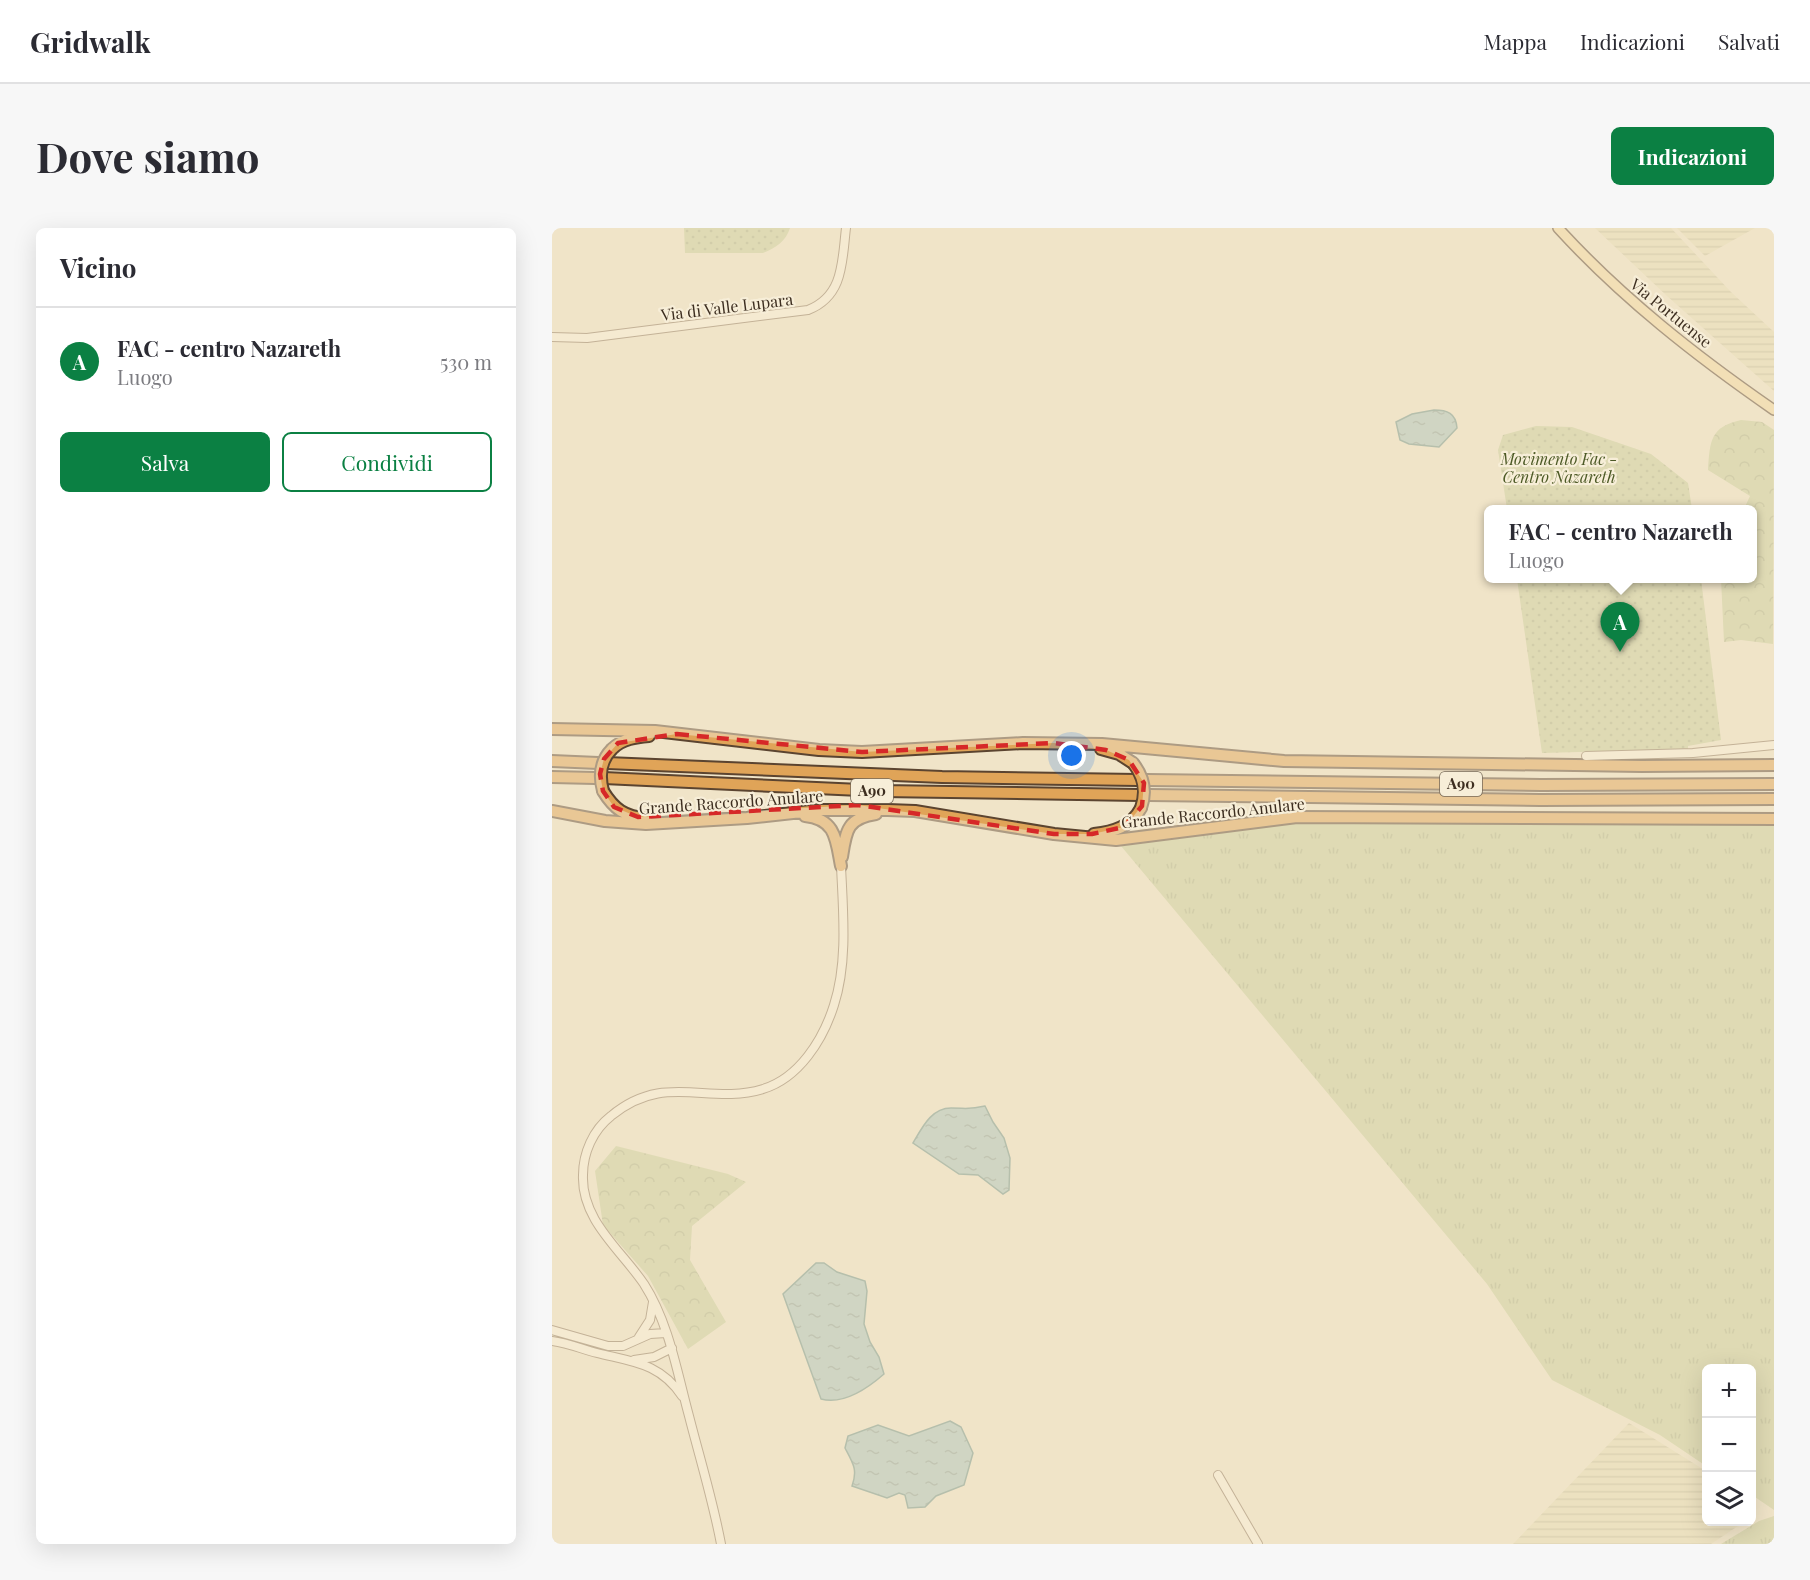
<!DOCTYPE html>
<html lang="it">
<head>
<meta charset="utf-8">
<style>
  :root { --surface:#fff; --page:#f7f7f7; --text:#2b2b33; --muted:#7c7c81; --line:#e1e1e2; --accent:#0b8043 }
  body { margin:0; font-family:"Playfair Display",serif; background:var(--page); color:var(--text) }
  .controls { position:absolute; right:18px; bottom:18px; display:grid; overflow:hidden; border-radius:9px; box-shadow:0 6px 24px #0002 }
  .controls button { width:54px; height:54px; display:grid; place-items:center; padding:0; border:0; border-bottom:2px solid var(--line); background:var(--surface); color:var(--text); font:30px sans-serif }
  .you { position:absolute; left:520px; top:528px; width:21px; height:21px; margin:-15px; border:4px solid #fff; border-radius:50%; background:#1a73e8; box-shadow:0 0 0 9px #1a73e833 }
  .badge { display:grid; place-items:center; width:39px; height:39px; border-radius:50%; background:var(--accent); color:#fff; font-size:20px; font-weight:700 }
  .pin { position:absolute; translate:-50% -50px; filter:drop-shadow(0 2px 3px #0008) }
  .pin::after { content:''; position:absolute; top:32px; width:21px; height:18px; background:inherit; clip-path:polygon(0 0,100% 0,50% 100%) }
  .popup { position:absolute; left:932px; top:277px; width:273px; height:78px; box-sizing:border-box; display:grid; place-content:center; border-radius:9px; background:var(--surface); filter:drop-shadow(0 2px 4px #0005); font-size:20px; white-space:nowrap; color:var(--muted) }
  .popup b { font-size:22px; color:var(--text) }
  .popup::after { content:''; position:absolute; left:50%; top:100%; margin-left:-12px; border:12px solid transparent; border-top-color:var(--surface) }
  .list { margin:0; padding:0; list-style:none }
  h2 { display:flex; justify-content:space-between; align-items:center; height:78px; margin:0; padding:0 24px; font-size:26px }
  h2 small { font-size:20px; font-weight:400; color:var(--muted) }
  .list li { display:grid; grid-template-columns:39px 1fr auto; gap:18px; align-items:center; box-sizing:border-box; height:108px; padding:0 24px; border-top:2px solid var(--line) }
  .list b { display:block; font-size:22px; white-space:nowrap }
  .list p { margin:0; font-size:20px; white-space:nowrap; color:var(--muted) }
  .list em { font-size:20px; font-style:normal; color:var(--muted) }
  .actions { display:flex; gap:12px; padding:18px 24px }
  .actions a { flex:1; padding:14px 0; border:2px solid var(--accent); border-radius:9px; text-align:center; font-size:21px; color:var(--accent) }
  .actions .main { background:var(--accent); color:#fff }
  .icon { flex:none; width:33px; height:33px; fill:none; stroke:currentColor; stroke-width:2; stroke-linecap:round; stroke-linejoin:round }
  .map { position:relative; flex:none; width:1222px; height:1316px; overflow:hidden; border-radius:9px }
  header { display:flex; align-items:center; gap:36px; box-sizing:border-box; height:84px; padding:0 30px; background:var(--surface); border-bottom:2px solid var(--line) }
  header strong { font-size:28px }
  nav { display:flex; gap:33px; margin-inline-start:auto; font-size:21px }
  .intro { display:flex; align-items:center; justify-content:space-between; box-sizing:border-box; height:144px; padding:0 36px }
  h1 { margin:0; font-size:42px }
  .button { padding:15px 27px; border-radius:9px; background:var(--accent); color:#fff; font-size:21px; font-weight:700 }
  main { display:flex; gap:36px; padding:0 36px }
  aside { flex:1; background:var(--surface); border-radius:9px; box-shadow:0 6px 24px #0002 }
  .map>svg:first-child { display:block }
  .farmland { fill:url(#farmland-rules) }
  .grass { fill:url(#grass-dots) }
  .forest { fill:url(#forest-crowns) }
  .park { fill:url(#park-tufts) }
  .water { fill:url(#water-ripples); stroke:#6f938a; stroke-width:1.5 }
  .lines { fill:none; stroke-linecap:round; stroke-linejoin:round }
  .minor-casing { stroke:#8d765c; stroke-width:10 }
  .major-casing { stroke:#5b4430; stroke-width:12 }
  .highway-casing { stroke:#5b4430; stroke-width:14 }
  .minor { stroke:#faf1dc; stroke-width:8 }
  .major { stroke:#f3d9a0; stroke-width:9 }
  .highway { stroke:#e0a458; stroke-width:10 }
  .highway-bridge-casing { stroke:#5b4430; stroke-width:14; stroke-linecap:butt }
  .highway-bridge { stroke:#e0a458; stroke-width:10 }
  .marked { fill:none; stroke:#d62828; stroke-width:4.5; stroke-dasharray:12 8; stroke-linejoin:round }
  .labels { text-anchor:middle; stroke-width:4.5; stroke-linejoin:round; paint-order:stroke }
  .shield { fill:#f7eed8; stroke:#756857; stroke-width:1.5 }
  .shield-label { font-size:15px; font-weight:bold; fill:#3d2e20 }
  .street-label { font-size:16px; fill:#3d2e20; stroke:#f7eed8 }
  .park-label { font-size:16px; font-style:italic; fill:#4d5a26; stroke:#f7eed8 }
</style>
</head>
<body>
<header>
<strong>Gridwalk</strong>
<nav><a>Mappa</a><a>Indicazioni</a><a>Salvati</a></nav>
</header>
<div class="intro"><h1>Dove siamo</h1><a class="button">Indicazioni</a></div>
<main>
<aside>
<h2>Vicino<small></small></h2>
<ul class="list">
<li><span class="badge">A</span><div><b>FAC - centro Nazareth</b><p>Luogo</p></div><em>530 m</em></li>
</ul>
<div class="actions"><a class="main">Salva</a><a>Condividi</a></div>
</aside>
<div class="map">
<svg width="1222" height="1316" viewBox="0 0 1222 1316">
  <defs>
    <pattern id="farmland-rules" width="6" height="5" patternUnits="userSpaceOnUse" patternTransform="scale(1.5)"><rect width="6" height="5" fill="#e6deb5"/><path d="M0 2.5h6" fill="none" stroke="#c6bf9b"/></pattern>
    <pattern id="grass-dots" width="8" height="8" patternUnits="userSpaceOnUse" patternTransform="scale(1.5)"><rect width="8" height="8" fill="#c9cf9b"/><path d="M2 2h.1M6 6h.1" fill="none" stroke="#aeb285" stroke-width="1.8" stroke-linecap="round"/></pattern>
    <pattern id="forest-crowns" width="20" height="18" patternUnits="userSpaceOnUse" patternTransform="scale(1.5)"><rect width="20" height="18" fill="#c9cf9b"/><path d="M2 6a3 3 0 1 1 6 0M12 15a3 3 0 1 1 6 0" fill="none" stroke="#aeb285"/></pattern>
    <pattern id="park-tufts" width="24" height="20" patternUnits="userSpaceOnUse" patternTransform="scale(1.5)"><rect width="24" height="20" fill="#c9cf9b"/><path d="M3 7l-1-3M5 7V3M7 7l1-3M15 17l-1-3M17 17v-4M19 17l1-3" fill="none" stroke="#aeb285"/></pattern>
    <pattern id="water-ripples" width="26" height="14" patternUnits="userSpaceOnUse" patternTransform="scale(1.5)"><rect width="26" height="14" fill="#a9c4bc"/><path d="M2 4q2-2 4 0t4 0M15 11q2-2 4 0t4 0" fill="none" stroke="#8ba098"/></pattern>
  </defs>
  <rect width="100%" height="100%" fill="#f0e4c8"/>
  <!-- farmland -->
  <path class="farmland" d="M 1043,0 L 1119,0 L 1179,64 L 1222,104 L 1222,163 L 1115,68 Z
    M 1125,0 L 1203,0 L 1153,28 Z
    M 1077,1195 L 1154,1243 L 1154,1294 L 1192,1294 L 1159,1316 L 961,1316 Z"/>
  <!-- grass -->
  <path class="grass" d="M 132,0 L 238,0 C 234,13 224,20 211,25 L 133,25 Z
    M 984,198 L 1020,199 L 1099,226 L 1136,255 L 1140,281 L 955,281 L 946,222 L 951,207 Z
    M 965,351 L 1149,351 L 1169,512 L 1136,518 L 1136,521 L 990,525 Z"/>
  <!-- forest -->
  <path class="forest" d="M 1189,192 L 1210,194 L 1222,202 L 1221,416 L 1189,412 L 1172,414 L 1169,351 L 1200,350 L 1200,282 L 1192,281 L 1198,268 L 1156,242 C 1158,213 1158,199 1189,192 Z
    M 64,918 L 176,946 L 194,954 L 140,998 L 138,1032 L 174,1094 L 136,1121 L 96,1048 L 51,997 L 43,943 Z"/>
  <!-- park -->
  <path class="park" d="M 747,595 L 1222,597 L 1222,1282 L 1200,1267 L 1200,1140 L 1154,1140 L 1154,1238 L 1108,1207 L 1000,1152 L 935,1056 L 569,618 Z
    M 1222,1288 L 1222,1316 L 1169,1316 L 1207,1293 Z"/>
  <!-- water -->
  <path class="water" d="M 882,182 C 895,182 904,185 905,200 L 887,219 L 857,216 L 848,212 L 844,194 L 860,186 Z
    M 433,878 L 441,894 L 452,910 L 458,930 L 457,962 L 451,966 L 426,947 L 407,946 L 361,915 C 370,900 379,880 399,880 C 415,880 416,882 433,878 Z
    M 264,1035 L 272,1035 L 285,1044 L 313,1053 L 315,1063 L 312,1096 L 318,1114 L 327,1129 L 332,1146 C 316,1160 291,1177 269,1171 L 231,1066 Z
    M 398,1193 L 409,1199 L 421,1225 L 412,1257 L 384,1268 L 373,1279 L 356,1280 L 353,1267 L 347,1265 L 335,1270 L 300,1258 C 306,1242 301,1235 293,1220 L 296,1208 L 326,1197 L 357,1208 Z"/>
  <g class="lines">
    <!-- minor casing -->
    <g class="minor-casing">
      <path id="minor" d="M 0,109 L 35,110 L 256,82 C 292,68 290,33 294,0
        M 1034,528 L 1141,525 L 1222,517
        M 0,1102 L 56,1118 L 71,1118 L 98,1106 L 114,1105
        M 87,1109 L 98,1092 L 101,1074
        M 0,1113 C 15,1115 30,1121 45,1125 C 81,1134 108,1135 130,1168
        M 82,1132 L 102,1129 L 120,1120
        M 666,1247 L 706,1316
        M 169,1316 C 161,1273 148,1231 137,1188 C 125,1144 117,1095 92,1056 C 69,1022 29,992 31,947 C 31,925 41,902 59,888 C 113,843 156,878 211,861 C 247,850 271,812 282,777 C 296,734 291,683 289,638"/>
    </g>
    <!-- major casing -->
    <g class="major-casing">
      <path id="major" d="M 1006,0 C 1070,70 1144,128 1222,182"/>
    </g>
    <!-- highway casing -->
    <g class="highway-casing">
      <path id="highway" d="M 0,501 L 103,503 L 267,522 L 310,524 L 471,515 L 550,516 L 732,533 L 1090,538 L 1222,537
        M 60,521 C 70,511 84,509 97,508
        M 549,521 L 567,526 L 581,535
        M 0,533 L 46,535
        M 55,535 L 390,549 L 586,552
        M 0,549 L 43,550
        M 52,550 L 330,563 L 588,567
        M 595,552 L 989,557 L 1222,556
        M 51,563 C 62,581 73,589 94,590
        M 597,567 L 988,572 L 1222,571
        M 0,583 L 53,593 L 94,596 L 195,590 L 268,582 L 336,582 L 363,583 L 502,606 L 564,612 L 745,589 L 1222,591
        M 253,588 C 284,591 284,612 289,638
        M 542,606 C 561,604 579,599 589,580
        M 290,629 C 294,603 295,590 324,586"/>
    </g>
    <!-- minor -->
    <use href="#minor" class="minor"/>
    <!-- major -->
    <use href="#major" class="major"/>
    <!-- highway -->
    <use href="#highway" class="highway"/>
    <!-- highway-bridge casing -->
    <g class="highway-bridge-casing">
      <path id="highway-bridge" d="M 581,535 C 592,549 595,563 589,580
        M 51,563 C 47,548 48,533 60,521"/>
    </g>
    <!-- highway-bridge -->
    <use href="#highway-bridge" class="highway-bridge"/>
  </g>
  <!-- marked area -->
  <path d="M0 0H1222V1316H0ZM 125,506 L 310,524 L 502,515 L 554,522 L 577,532 L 592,555 L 590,578 L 572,599 L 540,606 L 502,606 L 306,577 L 86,589 L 62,579 L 51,563 L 48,546 L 52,531 L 66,515 Z" fill="#f0e4c8" fill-opacity=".55" fill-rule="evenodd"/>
  <path class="marked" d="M 125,506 L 310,524 L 502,515 L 554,522 L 577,532 L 592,555 L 590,578 L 572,599 L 540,606 L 502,606 L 306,577 L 86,589 L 62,579 L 51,563 L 48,546 L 52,531 L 66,515 Z"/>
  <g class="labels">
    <!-- shield labels -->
    <g class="shield">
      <rect x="888" y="544" width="42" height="24" rx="4.5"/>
      <rect x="299" y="551" width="42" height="24" rx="4.5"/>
    </g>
    <g class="shield-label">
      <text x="909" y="561">A90</text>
      <text x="320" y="568">A90</text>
    </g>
    <!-- street labels -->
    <g class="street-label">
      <text transform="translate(175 79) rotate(-7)" y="6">Via di Valle Lupara</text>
      <text transform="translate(1119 85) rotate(39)" y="6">Via Portuense</text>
      <text transform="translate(179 574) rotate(-4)" y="6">Grande Raccordo Anulare</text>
      <text transform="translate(661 585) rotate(-6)" y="6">Grande Raccordo Anulare</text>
    </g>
    <!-- park labels -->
    <g class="park-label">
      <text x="1007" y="237">Movimento Fac -<tspan x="1007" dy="18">Centro Nazareth</tspan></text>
    </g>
  </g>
</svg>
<div class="controls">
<button>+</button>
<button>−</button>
<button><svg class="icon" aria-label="layers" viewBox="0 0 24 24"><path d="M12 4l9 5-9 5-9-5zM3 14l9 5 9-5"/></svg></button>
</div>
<div class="you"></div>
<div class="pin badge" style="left:1068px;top:424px">A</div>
<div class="popup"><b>FAC - centro Nazareth</b>Luogo</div>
</div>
</main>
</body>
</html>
